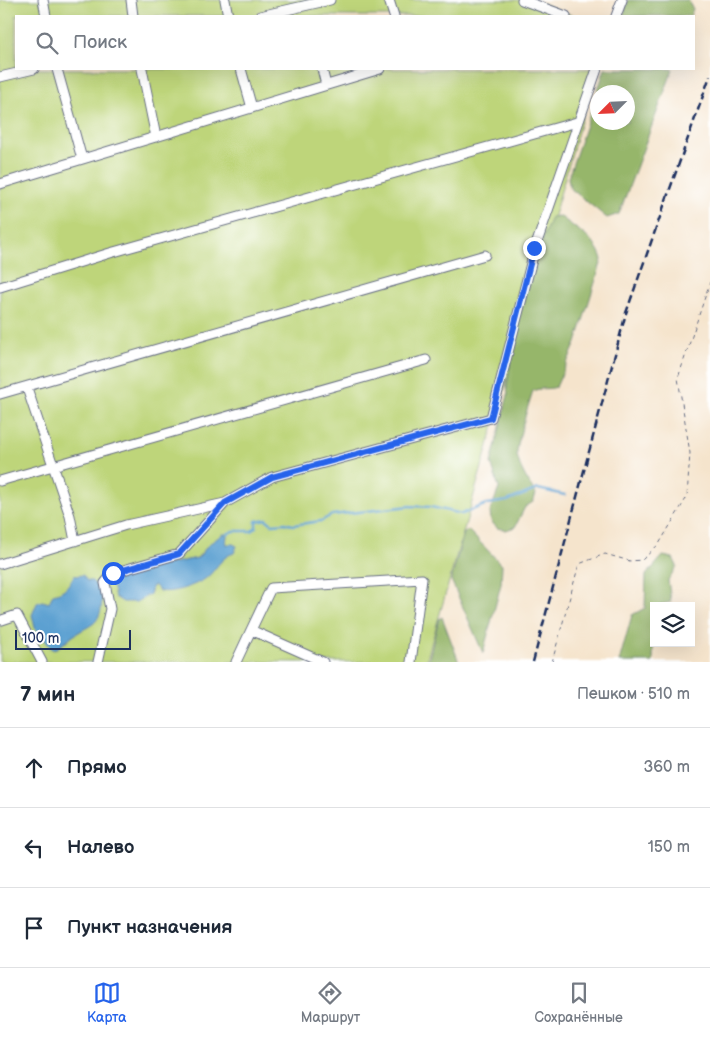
<!DOCTYPE html>
<html lang="ru">
<head>
<meta charset="utf-8">
<style>
  :root { --surface:#fff; --page:#f2f2f3; --text:#1f2937; --muted:#747a83; --line:#e0e1e3; --accent:#2563eb }
  body { margin:0; font-family:"Balsamiq Sans",sans-serif; background:var(--page); color:var(--text) }
  .controls { position:absolute; right:15px; bottom:15px; display:grid; overflow:hidden; border-radius:0px; box-shadow:0 5px 20px #0002 }
  .controls button { width:45px; height:45px; display:grid; place-items:center; padding:0; border:0; border-bottom:1px solid var(--line); background:var(--surface); color:var(--text); font:25px sans-serif }
  .compass { position:absolute; left:590px; top:85px; width:45px; height:45px; border-radius:50%; background:var(--surface); box-shadow:0 5px 20px #0002; rotate:246deg }
  .scale { position:absolute; left:15px; bottom:12px; width:116px; box-sizing:border-box; padding-left:5px; border:2px solid #1b2f5e; border-top:0; font-size:14px; line-height:18px; white-space:nowrap; color:#1b2f5e; -webkit-text-stroke:4px #fff; paint-order:stroke }
  .stop { position:absolute; width:15px; height:15px; margin:-11px; border:4px solid #2563eb; border-radius:50%; background:#fff }
  .stop.end { background:#2563eb; border-color:#fff; box-shadow:0 1px 5px #0008 }
  .list { margin:0; padding:0; list-style:none }
  h2 { display:flex; justify-content:space-between; align-items:center; height:65px; margin:0; padding:0 20px; font-size:21px }
  h2 small { font-size:16px; font-weight:400; color:var(--muted) }
  .list li { display:grid; grid-template-columns:32px 1fr auto; gap:15px; align-items:center; box-sizing:border-box; height:80px; padding:0 20px; border-top:1px solid var(--line) }
  .list b { display:block; font-size:19px; white-space:nowrap }
  .list em { font-size:16px; font-style:normal; color:var(--muted) }
  .icon { flex:none; width:28px; height:28px; fill:none; stroke:currentColor; stroke-width:2; stroke-linecap:round; stroke-linejoin:round }
  .map { position:relative; flex:none; width:710px; height:662px; overflow:hidden }
  .search { position:absolute; background:var(--surface); box-shadow:0 5px 20px #0002; left:15px; right:15px; top:15px; height:55px; display:flex; align-items:center; gap:12px; box-sizing:border-box; padding:0 18px; border-radius:0px; color:var(--muted); font-size:19px }
  .sheet { height:305px; background:var(--surface) }
  nav { display:flex; justify-content:space-around; align-items:center; box-sizing:border-box; height:70px; border-top:1px solid var(--line); background:var(--surface); font-size:14px; color:var(--muted) }
  nav a { display:grid; justify-items:center; gap:2px }
  nav .on { color:var(--accent) }
  .map>svg:first-child { display:block }
  .green { fill:#bed57a; stroke:#6c826c; fill-rule:evenodd }
  .forest { fill:#96b66a; stroke:#587264; fill-rule:evenodd }
  .water { fill:#5ca0d1; stroke:#3c6898 }
  .lines { fill:none; stroke-linecap:round; stroke-linejoin:round }
  .stream { stroke:#5ca0d1; stroke-width:2.5 }
  .minor-casing { stroke:#676e84; stroke-width:11 }
  .path { stroke:#676e84; stroke-width:1; stroke-dasharray:4 4; stroke-linecap:butt }
  .minor { stroke:#fff; stroke-width:9 }
  .rail { stroke:#1b2f5e; stroke-width:2.5; stroke-dasharray:8 4; stroke-linecap:butt }
  .route { stroke:#2563eb; stroke-width:6 }
</style>
</head>
<body>
<div class="map">
<svg width="710" height="662" viewBox="0 0 710 662">
  <rect width="100%" height="100%" fill="#fff"/>
  <filter id="ink" filterUnits="userSpaceOnUse"><feTurbulence type="fractalNoise" baseFrequency=".02" numOctaves="2"/><feDisplacementMap in="SourceGraphic" scale="10" xChannelSelector="R" yChannelSelector="G"/><feConvolveMatrix kernelMatrix="1 2 1 2 8 2 1 2 1" color-interpolation-filters="sRGB"/></filter>
  <filter id="wash" filterUnits="userSpaceOnUse"><feTurbulence type="fractalNoise" baseFrequency=".0096" numOctaves="4" result="noise"/><feDisplacementMap in="SourceGraphic" scale="20" xChannelSelector="R" yChannelSelector="G"/><feGaussianBlur stdDeviation="1.12" result="paint"/><feColorMatrix in="noise" values="0 0 0 0 0 0 0 0 0 0 0 0 0 0 0 0 0 1.4 0 .05"/><feComposite in="paint" operator="in"/></filter>
  <g filter="url(#wash)">
    <rect width="100%" height="100%" fill="#f5e4cc"/>
    <!-- green -->
    <path class="green" d="M 0,0 L 534,0 L 574,16 L 16,16 L 16,69 L 596,69 L 426,662 L 0,662 ZM 227,534 L 225,555 L 212,572 L 186,587 L 170,591 L 155,585 L 152,587 L 150,594 L 128,600 L 120,577 L 146,573 L 155,567 L 197,558 L 204,550 ZM 74,576 L 87,581 L 100,592 L 102,602 L 95,622 L 74,635 L 65,643 L 32,615 L 42,601 L 49,603 L 53,594 C 64,592 69,586 74,576 Z"/>
    <!-- forest -->
    <path class="forest" d="M 628,0 L 688,0 L 693,9 L 690,16 L 623,16 Z
      M 605,69 L 673,69 L 619,214 L 607,218 L 570,188 L 568,178 ZM 598,92 L 628,92 L 628,122 L 598,122 Z
      M 560,216 C 575,229 598,240 602,260 L 576,343 L 556,387 C 549,390 541,387 533,391 C 529,402 516,445 517,455 C 520,470 528,481 536,494 L 533,502 L 525,507 L 515,527 L 506,530 L 497,528 L 491,521 L 490,512 L 499,488 L 491,463 L 508,395 L 507,386 L 516,328 L 535,259 L 551,217 Z
      M 468,530 L 502,565 L 501,584 L 483,653 L 451,580 L 464,533 Z
      M 663,556 L 673,558 L 677,566 L 668,580 L 671,602 L 654,606 L 653,662 L 619,662 L 632,615 L 645,608 L 646,575 Z
      M 442,617 L 459,662 L 428,662 L 439,619 Z"/>
    <!-- water -->
    <path class="water" d="M 223,534 L 227,534 L 226,544 L 233,544 L 237,546 L 234,553 C 220,557 216,571 205,579 C 194,586 172,594 159,591 L 155,585 L 152,587 L 150,594 L 136,602 L 123,602 L 115,597 L 112,585 L 120,577 L 146,572 L 155,567 L 198,558 L 209,544 Z
      M 83,575 L 87,581 L 92,581 C 103,591 105,608 96,621 C 92,626 81,630 76,634 C 67,639 62,646 53,650 L 35,628 L 32,615 L 37,603 L 42,601 L 49,603 L 53,594 C 64,592 68,586 74,576 Z"/>
    <g class="lines">
      <!-- stream -->
      <path class="stream" d="M 227,534 L 233,531 L 252,531 L 256,527 L 256,521 L 266,519 L 272,524 L 285,523 L 293,525 L 321,521 L 332,515 L 410,506 L 431,507 L 462,514 L 487,504 L 507,501 L 538,489 L 565,495"/>
    </g>
  </g>
  <g filter="url(#ink)">
    <g class="lines">
      <!-- minor casing -->
      <g class="minor-casing">
        <path id="minor" d="M 43,0 L 46,16
          M 131,0 L 133,16
          M 225,0 L 228,16
          M 389,0 L 394,16
          M 522,0 L 566,16
          M 260,16 L 330,0
          M 616,16 L 622,0
          M 57,69 L 82,159
          M 142,69 L 156,137
          M 241,69 L 252,108
          M 322,69 L 326,85
          M 0,77 L 34,69
          M 0,184 L 380,69
          M 0,287 L 110,253 L 577,122
          M 27,388 L 70,516 L 75,541
          M 0,394 L 485,255
          M 0,481 L 426,360
          M 0,564 L 126,525 L 225,503
          M 2,620 L 17,615 L 42,662
          M 251,630 L 271,588 L 422,579 L 411,662
          M 98,662 L 110,609 L 105,583 L 113,573 L 179,554 L 225,503 L 272,477 L 491,418 L 535,248 L 597,69
          M 236,662 L 251,630 L 323,662"/>
      </g>
      <!-- path -->
      <path class="path" d="M 552,662 L 579,564 L 605,554 L 630,561 L 642,560 L 659,544 L 687,497 L 690,453 L 678,378 L 710,282"/>
      <!-- minor -->
      <use href="#minor" class="minor"/>
      <!-- rail -->
      <path class="rail" d="M 533,662 L 626,313 L 710,76"/>
    </g>
  </g>
  <g class="lines" filter="url(#ink)">
    <!-- route -->
    <path class="route" d="M 113,573 L 179,554 L 225,503 L 272,477 L 491,418 L 534,248"/>
  </g>
</svg>
<div class="controls">
<button><svg class="icon" aria-label="layers" viewBox="0 0 24 24"><path d="M12 4l9 5-9 5-9-5zM3 14l9 5 9-5"/></svg></button>
</div>
<svg class="compass" viewBox="-18 -18 36 36"><path d="M0-13l5 13h-10z" fill="#e53935"/><path d="M0 13l5-13h-10z" fill="#747a83"/></svg>
<div class="scale">100 m</div>
<div class="stop" style="left:113px;top:573px"></div>
<div class="stop end" style="left:534px;top:248px"></div>
<div class="search"><svg class="icon" aria-label="search" viewBox="0 0 24 24"><circle cx="10" cy="10" r="6"/><path d="M15 15l6 6"/></svg>Поиск</div>
</div>
<section class="sheet">
<h2>7 мин<small>Пешком · 510 m</small></h2>
<ul class="list">
<li><svg class="icon" aria-label="ahead" viewBox="0 0 24 24"><path d="M12 20V5M6 11l6-6 6 6"/></svg><div><b>Прямо</b></div><em>360 m</em></li>
<li><svg class="icon" aria-label="left" viewBox="0 0 24 24"><path d="M17 20v-9H6M10 6l-5 5 5 5"/></svg><div><b>Налево</b></div><em>150 m</em></li>
<li><svg class="icon" aria-label="arrive" viewBox="0 0 24 24"><path d="M6 21V4h12l-3 4 3 4H6"/></svg><div><b>Пункт назначения</b></div></li>
</ul>
</section>
<nav>
<a class="on"><svg class="icon" aria-label="map" viewBox="0 0 24 24"><path d="M3 6l6-2 6 2 6-2v14l-6 2-6-2-6 2zM9 4v14M15 6v14"/></svg>Карта</a>
<a><svg class="icon" aria-label="directions" viewBox="0 0 24 24"><path d="M12 3l9 9-9 9-9-9zM9 14v-3h6M13 9l2 2-2 2"/></svg>Маршрут</a>
<a><svg class="icon" aria-label="saved" viewBox="0 0 24 24"><path d="M7 4h10v16l-5-4-5 4z"/></svg>Сохранённые</a>
</nav>
</body>
</html>
